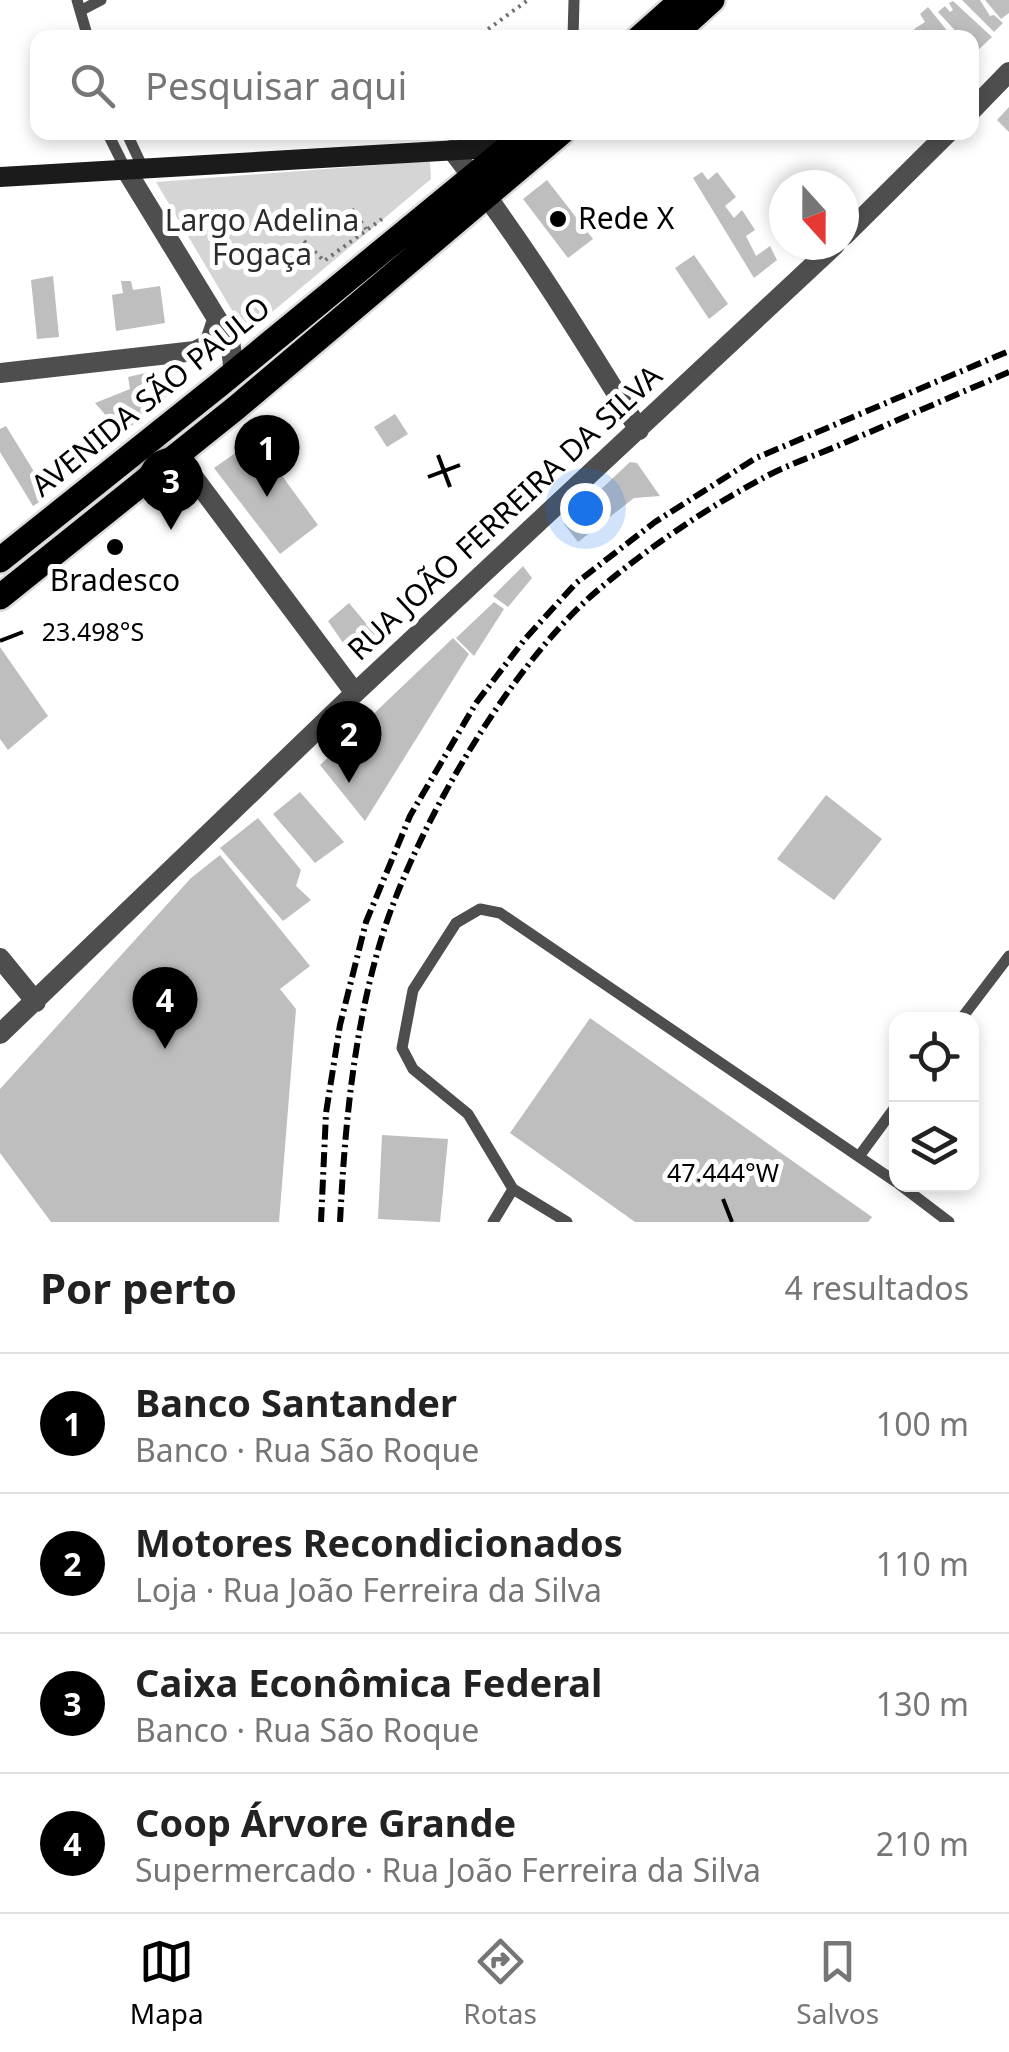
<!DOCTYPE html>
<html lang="pt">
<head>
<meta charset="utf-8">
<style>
  :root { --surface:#fff; --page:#f2f2f2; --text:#222; --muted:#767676; --line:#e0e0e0; --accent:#000 }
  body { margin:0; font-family:"Noto Sans",sans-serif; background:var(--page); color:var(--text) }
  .controls { position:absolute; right:30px; bottom:30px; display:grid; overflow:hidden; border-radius:20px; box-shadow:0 5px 15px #0003 }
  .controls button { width:90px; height:90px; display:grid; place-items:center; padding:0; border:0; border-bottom:2px solid var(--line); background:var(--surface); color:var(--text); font:50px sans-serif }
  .compass { position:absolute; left:769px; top:170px; width:90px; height:90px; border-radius:50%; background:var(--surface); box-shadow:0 5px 15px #0003; rotate:159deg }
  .you { position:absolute; left:585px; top:508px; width:35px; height:35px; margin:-25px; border:8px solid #fff; border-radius:50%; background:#1a73e8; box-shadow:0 0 0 15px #1a73e833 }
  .badge { display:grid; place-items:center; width:65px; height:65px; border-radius:50%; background:var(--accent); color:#fff; font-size:32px; font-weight:700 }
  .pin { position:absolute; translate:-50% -82px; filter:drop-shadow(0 2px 5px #0008) }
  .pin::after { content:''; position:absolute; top:52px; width:35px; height:30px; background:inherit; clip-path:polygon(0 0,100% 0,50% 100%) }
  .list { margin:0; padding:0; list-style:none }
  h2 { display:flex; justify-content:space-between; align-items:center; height:130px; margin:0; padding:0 40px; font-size:42px }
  h2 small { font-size:32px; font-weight:400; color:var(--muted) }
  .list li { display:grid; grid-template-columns:65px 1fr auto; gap:30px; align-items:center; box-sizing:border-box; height:140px; padding:0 40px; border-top:2px solid var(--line) }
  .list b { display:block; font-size:38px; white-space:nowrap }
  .list p { margin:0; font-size:32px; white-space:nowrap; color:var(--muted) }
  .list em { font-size:32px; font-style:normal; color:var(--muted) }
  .icon { flex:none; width:55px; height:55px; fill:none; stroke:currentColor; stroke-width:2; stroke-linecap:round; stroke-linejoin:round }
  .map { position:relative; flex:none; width:1009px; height:1222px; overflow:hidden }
  .search { position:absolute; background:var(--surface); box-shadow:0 5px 15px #0003; left:30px; right:30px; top:30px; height:110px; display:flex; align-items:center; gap:25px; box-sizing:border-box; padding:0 35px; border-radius:20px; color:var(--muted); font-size:38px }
  .sheet { height:690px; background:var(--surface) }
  nav { display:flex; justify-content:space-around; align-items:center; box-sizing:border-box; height:140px; border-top:2px solid var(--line); background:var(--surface); font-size:28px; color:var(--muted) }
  nav a { display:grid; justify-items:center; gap:5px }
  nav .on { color:var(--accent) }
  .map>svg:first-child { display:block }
  .green { fill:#d5d5d5 }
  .building { fill:#bebebe }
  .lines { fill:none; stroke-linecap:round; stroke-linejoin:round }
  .primary-casing { stroke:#dbdbdb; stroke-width:30 }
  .path { stroke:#707070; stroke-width:4; stroke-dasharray:2.5 5; stroke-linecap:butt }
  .lane { stroke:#4e4e4e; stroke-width:11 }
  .street { stroke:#4e4e4e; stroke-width:20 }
  .secondary { stroke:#1b1b1b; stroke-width:20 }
  .primary { stroke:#000; stroke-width:25 }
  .rail { stroke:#000; stroke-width:6; stroke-dasharray:15 5 2.5 5; stroke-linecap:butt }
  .ticks { fill:none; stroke:#000; stroke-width:4 }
  .poi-dot { fill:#000; stroke:#fff; stroke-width:4 }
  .labels { text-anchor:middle; stroke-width:10; stroke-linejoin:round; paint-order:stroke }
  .poi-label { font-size:30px; fill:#000; stroke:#fff; text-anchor:start }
  .park-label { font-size:30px; fill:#2c2c2c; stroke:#fff }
  .street-label { font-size:30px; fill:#000; stroke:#fff }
  .ticks-label { font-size:25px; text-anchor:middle; fill:#000; stroke:#fff; stroke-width:10; stroke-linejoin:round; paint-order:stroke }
</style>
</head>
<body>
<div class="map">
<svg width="1009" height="1222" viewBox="0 0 1009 1222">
  <rect width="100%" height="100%" fill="#fff"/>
  <!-- green -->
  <path class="green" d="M 430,161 L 431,179 L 246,334 L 156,182 Z"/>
  <!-- building -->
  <path class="building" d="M 962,0 L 980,0 L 990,16 L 994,15 L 1003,23 L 994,32 Z
    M 985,0 L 1009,0 L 1009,13 L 1001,19 Z
    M 953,1 L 992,37 L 976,52 L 972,47 L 972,38 L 962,38 L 938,12 L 945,6 L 950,12 L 953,10 L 949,3 Z
    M 928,7 L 953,38 L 920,38 L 914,29 L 925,22 L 920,14 Z
    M 1009,107 L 1009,132 L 997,120 Z
    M 702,172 L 708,180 L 717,172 L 736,197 L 725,206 L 734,218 L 742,210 L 755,230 L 746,236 L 756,256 L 770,246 L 777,260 L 754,278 L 693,178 Z
    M 547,180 L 593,239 L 568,258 L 523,199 Z
    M 694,255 L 728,304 L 709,319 L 675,268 Z
    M 53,276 L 59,337 L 37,339 L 31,280 Z
    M 121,281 L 131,281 L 133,290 L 160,286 L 165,323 L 116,331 L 112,295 L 123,293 Z
    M 154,371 L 168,395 L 122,434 L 95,403 L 130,389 L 128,377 Z
    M 395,414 L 408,434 L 387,447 L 374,427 Z
    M 6,426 L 49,496 L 33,506 L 0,452 L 0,429 Z
    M 261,435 L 282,464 L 277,469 L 318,525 L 280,554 L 214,468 Z
    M 630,462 L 637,463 L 660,496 L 634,498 L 578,542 L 564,524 Z
    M 523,566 L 532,578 L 508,607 L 493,596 Z
    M 494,602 L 504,609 L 474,656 L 456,638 Z
    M 349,603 L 375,634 L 352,656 L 328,621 Z
    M 453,638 L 469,654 L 365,821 L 320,765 Z
    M 0,647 L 48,716 L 8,750 L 0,739 Z
    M 300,792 L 344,842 L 315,863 L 273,814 Z
    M 826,795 L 882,839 L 834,900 L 777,859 Z
    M 258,818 L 301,870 L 296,886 L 311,900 L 283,921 L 220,848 Z
    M 220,855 L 310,966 L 280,989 L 296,1009 L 279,1222 L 51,1222 L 0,1153 L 0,1089 L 191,878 Z
    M 590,1018 L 872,1217 L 868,1222 L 635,1222 L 510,1133 Z
    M 382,1135 L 448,1139 L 440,1222 L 378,1219 Z"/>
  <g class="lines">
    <!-- primary casing -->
    <g class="primary-casing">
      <path id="primary" d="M 639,38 L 682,0
        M 670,38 L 712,0
        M 0,560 L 219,385 L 527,132
        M 0,597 L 237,407 L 562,132"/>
    </g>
    <!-- path -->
    <path class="path" d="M 476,38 L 528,0
      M 352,209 L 366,229
      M 304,241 L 324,261 L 382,219"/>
    <!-- lane -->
    <path class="lane" d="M 77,0 L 88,38
      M 82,10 L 101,0
      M 573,38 L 574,0
      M 107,132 L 126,170
      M 126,132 L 143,168
      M 961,1019 L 1009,956
      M 860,1155 L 896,1106
      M 899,1184 L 949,1222
      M 513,1189 L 468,1114 L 413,1069 L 402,1048 L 413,990 L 456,923 L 480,909 L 500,913 L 896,1182
      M 493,1222 L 513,1189 L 567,1222"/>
    <!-- street -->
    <path class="street" d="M 972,110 L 1009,72
      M 452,150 C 521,239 580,334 639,430
      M 126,170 L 230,340 L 234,373
      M 844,236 L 949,132
      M 0,373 L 195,351 L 209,344 L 217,320
      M 177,455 L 355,693
      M 0,958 L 36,1002
      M 0,1034 L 355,693 L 835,245"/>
    <!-- secondary -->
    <path class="secondary" d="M 0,177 L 511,147"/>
    <!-- primary -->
    <use href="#primary" class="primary"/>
    <!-- rail -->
    <path class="rail" d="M 321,1222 L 326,1113 L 340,1025 L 366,922 L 410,816 L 476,703 L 525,639 L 576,583 L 655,522 L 756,458 L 1009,351
      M 340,1222 C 345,1123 354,1025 384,930 C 419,823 506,673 590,597 C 640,553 706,508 765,477 C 789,464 817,455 842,444 C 898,420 953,396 1009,372"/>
  </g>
  <!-- ticks -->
  <path class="ticks" d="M 438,455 L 450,487M 428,477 L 460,465M 0,641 L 23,632M 723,1199 L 732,1222"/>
  <!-- markers -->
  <g class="poi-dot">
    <circle cx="558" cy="219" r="10"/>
    <circle cx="115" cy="547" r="10"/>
  </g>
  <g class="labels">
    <!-- poi labels -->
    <g class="poi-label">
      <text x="578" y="229">Rede X</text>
      <text x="115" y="591" text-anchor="middle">Bradesco</text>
    </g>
    <!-- park labels -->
    <g class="park-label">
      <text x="262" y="231">Largo Adelina<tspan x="262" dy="34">Fogaça</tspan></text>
    </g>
    <!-- street labels -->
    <g class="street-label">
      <text transform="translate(151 397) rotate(-39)" y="10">AVENIDA SÃO PAULO</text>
      <text transform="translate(505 513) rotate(-43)" y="10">RUA JOÃO FERREIRA DA SILVA</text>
    </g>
  </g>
  <g class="ticks-label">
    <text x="93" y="641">23.498°S</text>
    <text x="723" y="1182">47.444°W</text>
  </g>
</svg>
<div class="controls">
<button><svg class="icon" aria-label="locate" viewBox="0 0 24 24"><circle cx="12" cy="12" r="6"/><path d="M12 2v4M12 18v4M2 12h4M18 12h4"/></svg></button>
<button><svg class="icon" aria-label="layers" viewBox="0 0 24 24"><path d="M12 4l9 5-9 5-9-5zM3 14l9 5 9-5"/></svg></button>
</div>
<svg class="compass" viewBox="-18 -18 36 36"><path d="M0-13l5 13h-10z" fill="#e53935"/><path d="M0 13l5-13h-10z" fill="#767676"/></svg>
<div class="you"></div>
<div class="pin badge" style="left:267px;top:497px">1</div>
<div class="pin badge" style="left:349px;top:783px">2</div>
<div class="pin badge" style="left:171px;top:530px">3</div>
<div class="pin badge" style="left:165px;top:1049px">4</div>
<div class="search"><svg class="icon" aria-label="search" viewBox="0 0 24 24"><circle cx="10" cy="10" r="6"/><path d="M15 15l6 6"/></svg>Pesquisar aqui</div>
</div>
<section class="sheet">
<h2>Por perto<small>4 resultados</small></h2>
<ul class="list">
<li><span class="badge">1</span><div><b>Banco Santander</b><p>Banco · Rua São Roque</p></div><em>100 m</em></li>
<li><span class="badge">2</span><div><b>Motores Recondicionados</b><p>Loja · Rua João Ferreira da Silva</p></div><em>110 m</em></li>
<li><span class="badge">3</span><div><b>Caixa Econômica Federal</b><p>Banco · Rua São Roque</p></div><em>130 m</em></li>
<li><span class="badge">4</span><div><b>Coop Árvore Grande</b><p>Supermercado · Rua João Ferreira da Silva</p></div><em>210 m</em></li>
</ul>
</section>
<nav>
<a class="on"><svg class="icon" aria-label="map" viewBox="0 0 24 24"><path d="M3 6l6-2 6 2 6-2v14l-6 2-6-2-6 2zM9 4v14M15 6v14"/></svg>Mapa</a>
<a><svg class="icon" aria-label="directions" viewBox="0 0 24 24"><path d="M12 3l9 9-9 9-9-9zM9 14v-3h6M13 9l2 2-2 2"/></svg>Rotas</a>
<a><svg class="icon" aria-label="saved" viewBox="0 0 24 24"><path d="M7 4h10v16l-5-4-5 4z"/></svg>Salvos</a>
</nav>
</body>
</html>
